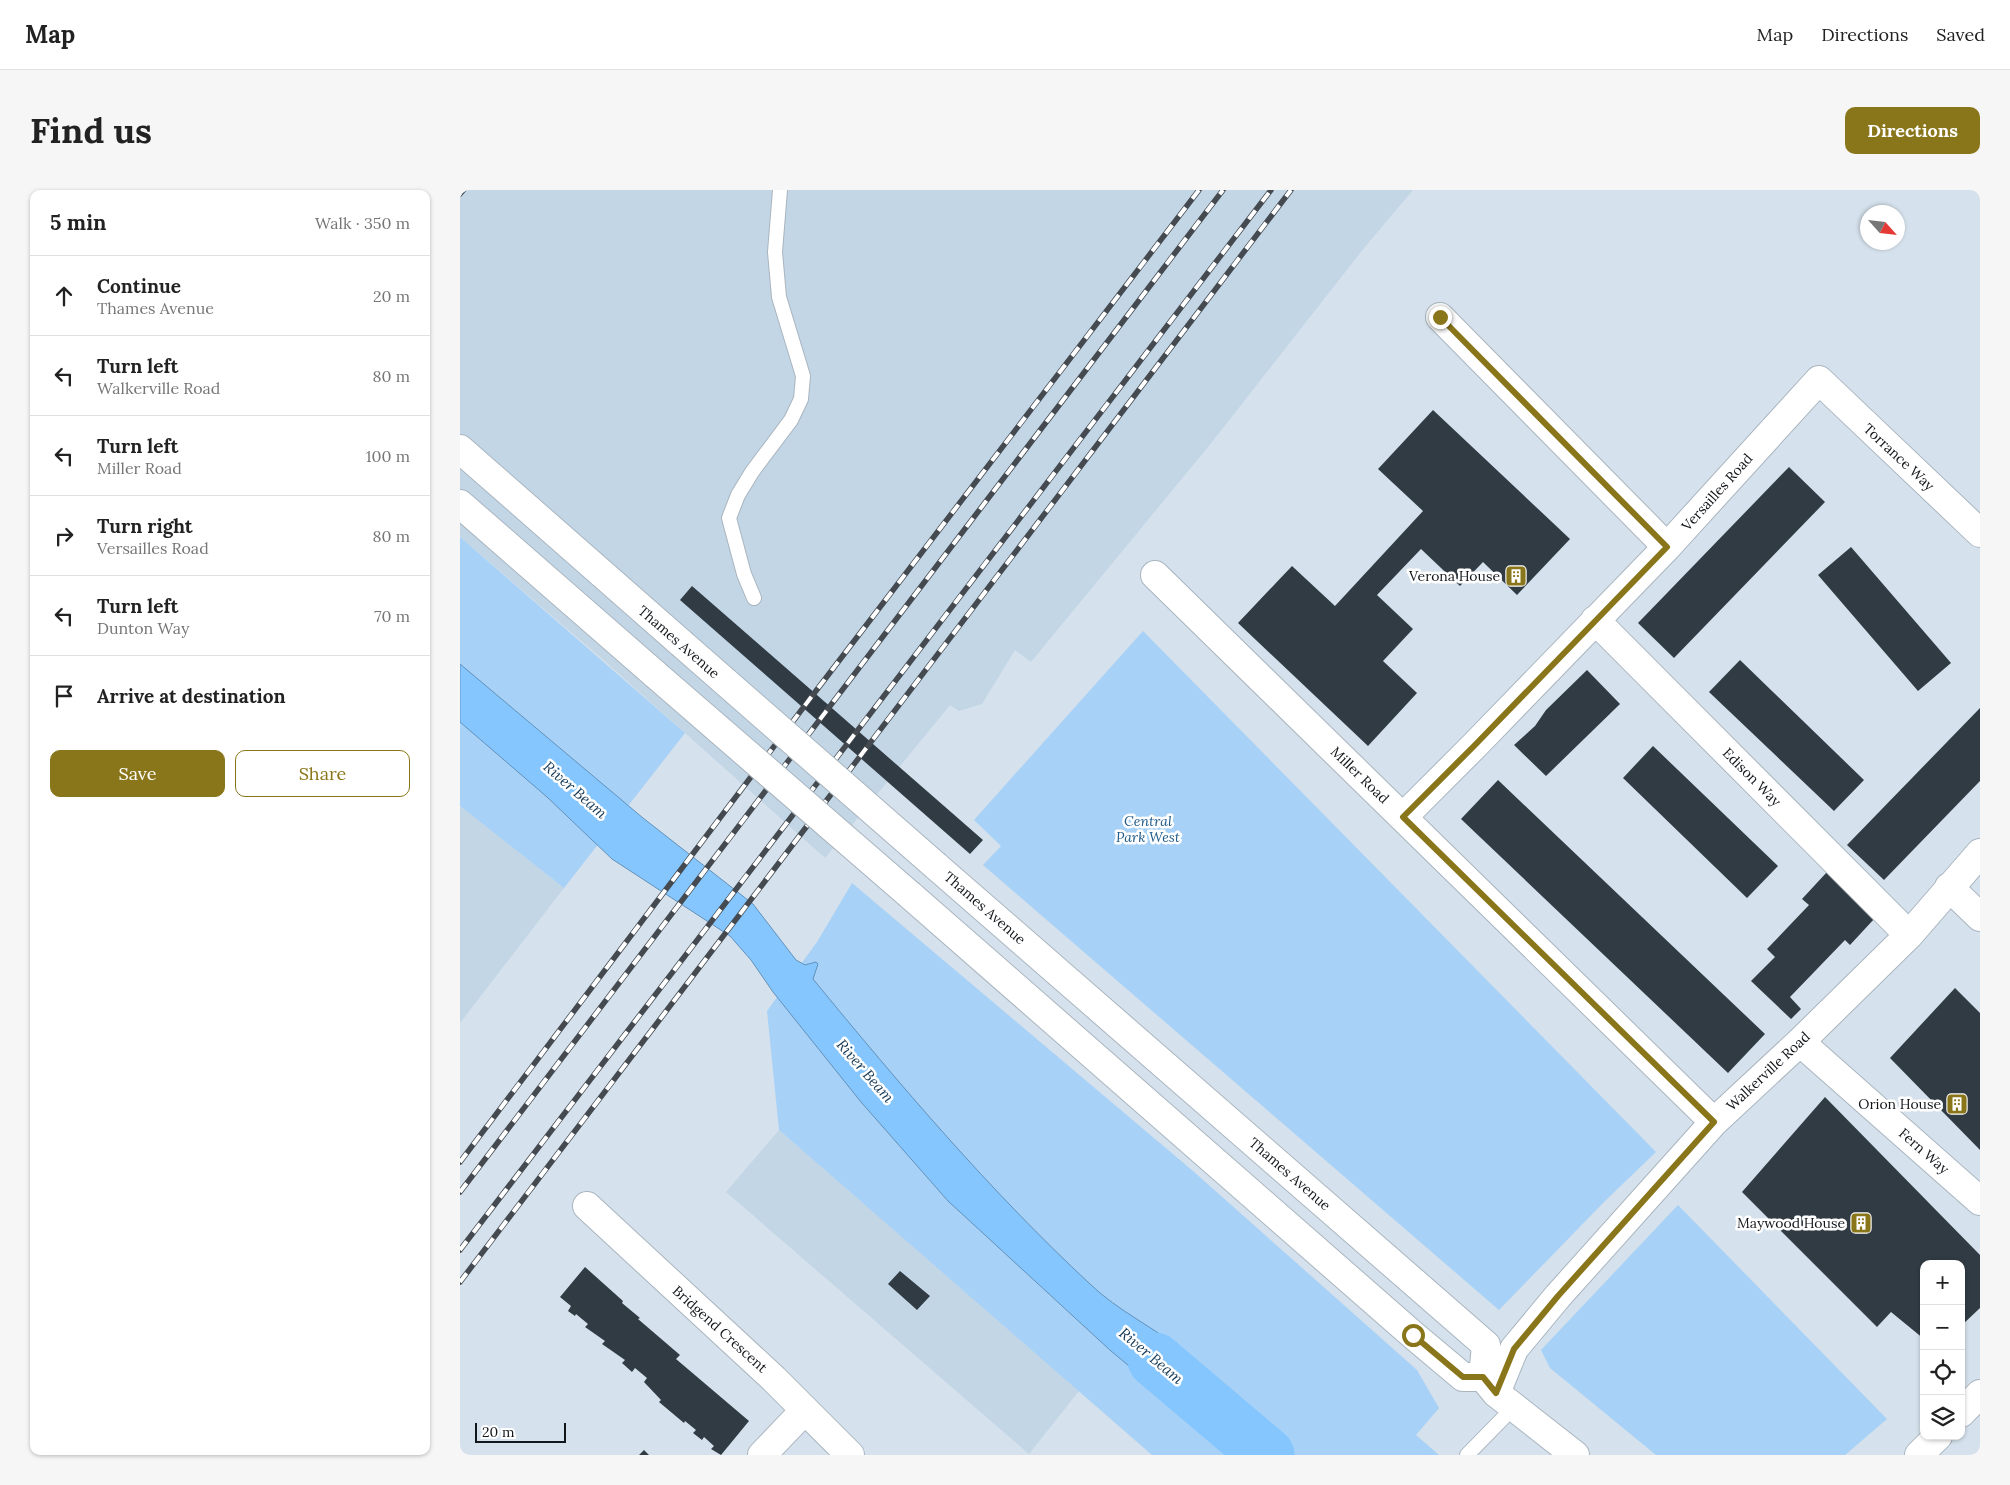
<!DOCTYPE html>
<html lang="en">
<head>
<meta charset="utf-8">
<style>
  :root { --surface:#fff; --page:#f6f6f6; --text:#222; --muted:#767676; --line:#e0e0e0; --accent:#8a761a }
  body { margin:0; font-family:Lora,serif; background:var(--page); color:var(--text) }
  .controls { position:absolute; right:15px; bottom:15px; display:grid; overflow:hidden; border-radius:10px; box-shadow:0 1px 4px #0004 }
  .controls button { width:45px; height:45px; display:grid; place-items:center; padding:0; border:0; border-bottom:1px solid var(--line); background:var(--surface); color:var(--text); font:25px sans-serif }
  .compass { position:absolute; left:1400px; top:15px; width:45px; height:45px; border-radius:50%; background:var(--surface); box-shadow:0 1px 4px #0004; rotate:117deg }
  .scale { position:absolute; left:15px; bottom:12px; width:91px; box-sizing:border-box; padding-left:5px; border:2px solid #12161a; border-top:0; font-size:14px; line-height:18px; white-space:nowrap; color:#12161a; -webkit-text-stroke:4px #fff; paint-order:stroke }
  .stop { position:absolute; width:15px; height:15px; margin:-11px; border:4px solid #8a761a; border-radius:50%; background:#fff }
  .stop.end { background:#8a761a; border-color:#fff; box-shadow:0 1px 5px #0008 }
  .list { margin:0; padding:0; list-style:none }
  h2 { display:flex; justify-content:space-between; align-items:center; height:65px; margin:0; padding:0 20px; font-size:21px }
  h2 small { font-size:16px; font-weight:400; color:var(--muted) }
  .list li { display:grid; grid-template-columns:32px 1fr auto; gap:15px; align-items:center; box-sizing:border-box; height:80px; padding:0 20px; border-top:1px solid var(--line) }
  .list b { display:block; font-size:19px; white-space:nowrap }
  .list p { margin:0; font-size:16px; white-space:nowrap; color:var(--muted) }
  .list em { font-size:16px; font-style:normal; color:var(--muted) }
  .actions { display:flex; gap:10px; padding:15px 20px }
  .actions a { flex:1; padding:11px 0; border:1px solid var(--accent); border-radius:10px; text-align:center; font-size:18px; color:var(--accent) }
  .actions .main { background:var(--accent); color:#fff }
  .icon { flex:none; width:28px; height:28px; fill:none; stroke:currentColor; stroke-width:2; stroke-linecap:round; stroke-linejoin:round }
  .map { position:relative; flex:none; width:1520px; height:1265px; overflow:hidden; border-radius:10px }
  header { display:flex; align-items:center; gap:30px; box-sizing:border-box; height:70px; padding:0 25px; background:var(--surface); border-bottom:1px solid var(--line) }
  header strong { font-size:24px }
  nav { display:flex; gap:28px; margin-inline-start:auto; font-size:18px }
  .intro { display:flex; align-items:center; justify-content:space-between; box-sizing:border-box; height:120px; padding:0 30px }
  h1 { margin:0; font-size:35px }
  .button { padding:12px 22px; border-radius:10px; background:var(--accent); color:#fff; font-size:18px; font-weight:700 }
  main { display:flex; gap:30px; padding:0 30px }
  aside { flex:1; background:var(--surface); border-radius:10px; box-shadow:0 1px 4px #0004 }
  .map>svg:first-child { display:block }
  .built { fill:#c3d6e6 }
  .green { fill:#a7d1f6 }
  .water { fill:#85c6fe; stroke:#6291ba }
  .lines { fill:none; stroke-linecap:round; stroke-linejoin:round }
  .river { stroke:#85c6fe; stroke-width:55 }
  .building { fill:#313b44 }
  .service-casing { stroke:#a9b5bf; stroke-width:16 }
  .minor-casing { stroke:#a9b5bf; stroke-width:30 }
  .primary-casing { stroke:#a9b5bf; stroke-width:30 }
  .service { stroke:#fff; stroke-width:14 }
  .minor { stroke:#fff; stroke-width:28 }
  .primary { stroke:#fff; stroke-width:28 }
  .rail-casing { stroke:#444a50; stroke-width:5.5 }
  .rail { stroke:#fff; stroke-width:4; stroke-dasharray:11; stroke-linecap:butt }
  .minor-bridge-casing { stroke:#a9b5bf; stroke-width:30; stroke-linecap:butt }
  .minor-bridge { stroke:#fff; stroke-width:28 }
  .route { stroke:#8a761a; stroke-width:6 }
  .labels { text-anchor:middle; stroke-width:5; stroke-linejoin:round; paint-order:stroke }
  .street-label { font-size:14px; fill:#12161a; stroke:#fff }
  .poi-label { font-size:14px; fill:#12161a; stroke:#fff; text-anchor:end }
  .park-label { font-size:14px; font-style:italic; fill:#205b89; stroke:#fff }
  .water-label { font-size:15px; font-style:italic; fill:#173a56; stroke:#fff }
</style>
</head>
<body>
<header>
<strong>Map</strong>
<nav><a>Map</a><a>Directions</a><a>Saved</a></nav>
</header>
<div class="intro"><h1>Find us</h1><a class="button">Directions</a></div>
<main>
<aside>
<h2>5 min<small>Walk · 350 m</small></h2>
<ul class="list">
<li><svg class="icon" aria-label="ahead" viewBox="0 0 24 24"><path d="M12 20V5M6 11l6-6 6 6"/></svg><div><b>Continue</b><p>Thames Avenue</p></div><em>20 m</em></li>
<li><svg class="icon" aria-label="left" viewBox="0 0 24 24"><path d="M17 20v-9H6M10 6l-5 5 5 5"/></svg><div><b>Turn left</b><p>Walkerville Road</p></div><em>80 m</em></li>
<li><svg class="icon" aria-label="left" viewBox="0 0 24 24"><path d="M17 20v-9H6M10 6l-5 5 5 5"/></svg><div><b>Turn left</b><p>Miller Road</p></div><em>100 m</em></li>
<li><svg class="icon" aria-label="right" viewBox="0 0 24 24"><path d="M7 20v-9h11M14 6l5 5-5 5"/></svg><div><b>Turn right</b><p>Versailles Road</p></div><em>80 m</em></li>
<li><svg class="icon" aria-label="left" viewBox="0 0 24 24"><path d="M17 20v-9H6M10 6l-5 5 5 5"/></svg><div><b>Turn left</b><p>Dunton Way</p></div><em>70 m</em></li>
<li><svg class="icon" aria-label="arrive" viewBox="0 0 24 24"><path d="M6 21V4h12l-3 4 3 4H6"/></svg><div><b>Arrive at destination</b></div></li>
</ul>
<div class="actions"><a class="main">Save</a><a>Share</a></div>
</aside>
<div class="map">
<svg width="1520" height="1265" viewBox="0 0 1520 1265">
  <rect width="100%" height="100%" fill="#d5e1ec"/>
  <!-- built -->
  <path class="built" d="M 0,0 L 953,0 L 904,58 L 752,252 L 571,472 L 555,460 L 522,514 L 499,521 L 490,515 L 365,668 L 140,467 L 0,347 Z
    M 0,616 L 104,698 L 0,833 Z
    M 319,940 L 619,1201 L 569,1264 L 266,1002 Z"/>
  <!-- green -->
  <path class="green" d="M 0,347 L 225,543 L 104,698 L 0,616 Z
    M 683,441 L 1196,962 L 1144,1012 L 1039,1120 L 523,675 L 541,656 L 514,630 Z
    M 392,693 L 733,981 L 957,1180 L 979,1218 L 956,1245 L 979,1265 L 692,1265 L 319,940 L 307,821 L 357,752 Z
    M 1218,1015 L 1427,1229 L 1385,1265 L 1196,1265 L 1090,1178 L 1081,1160 Z"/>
  <!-- water -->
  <path class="water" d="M 0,474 L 183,628 L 293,714 L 336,770 L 345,775 L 356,772 L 358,774 L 353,789 C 440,895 530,1001 630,1094 C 658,1121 695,1138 725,1162 C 740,1174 752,1188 764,1203 L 742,1237 L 651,1161 L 488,1011 L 401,912 L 313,802 L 291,770 L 270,746 L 152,669 L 87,607 L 0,532 Z"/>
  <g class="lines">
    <!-- river -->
    <path class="river" d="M 695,1170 L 807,1265"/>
  </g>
  <!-- building -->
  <path class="building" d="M 0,0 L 7,0 L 0,8 Z
    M 973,220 L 1110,349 L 1057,405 L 1023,372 L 1000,396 L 961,359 L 917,405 L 953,439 L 923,471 L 957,503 L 908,556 L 778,433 L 832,376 L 875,416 L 963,321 L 918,279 Z
    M 1329,277 L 1365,312 L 1214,468 L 1178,433 Z
    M 1391,357 L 1491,473 L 1458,501 L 1358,385 Z
    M 232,396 L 523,650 L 510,664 L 220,410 Z
    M 1280,470 L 1404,590 L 1374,621 L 1249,502 Z
    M 1127,480 L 1160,514 L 1086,586 L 1054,555 L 1075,536 L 1086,520 Z
    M 1520,518 L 1520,591 L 1424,690 L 1387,655 Z
    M 1193,556 L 1318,676 L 1287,708 L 1163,588 Z
    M 1038,590 L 1305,844 L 1268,883 L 1001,629 Z
    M 1367,682 L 1415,728 L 1390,755 L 1385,750 L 1330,807 L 1341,819 L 1331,829 L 1291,791 L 1315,767 L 1307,759 L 1349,715 L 1342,709 Z
    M 1495,798 L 1520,823 L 1520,960 L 1430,868 Z
    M 1365,907 L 1520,1065 L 1520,1118 L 1501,1136 L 1501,1074 L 1464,1074 L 1464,1149 L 1431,1122 L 1417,1137 L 1282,1002 Z
    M 125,1077 L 163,1111 L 162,1113 L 180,1128 L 178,1129 L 220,1165 L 216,1169 L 289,1231 L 261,1265 L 251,1259 L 254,1256 L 244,1247 L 242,1250 L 233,1243 L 236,1240 L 225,1231 L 224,1233 L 199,1212 L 201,1210 L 184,1192 L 187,1188 L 175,1178 L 172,1182 L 162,1173 L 165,1170 L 142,1154 L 145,1151 L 125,1137 L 128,1134 L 116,1124 L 115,1126 L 108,1121 L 111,1116 L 100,1107 Z
    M 440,1081 L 470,1106 L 457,1120 L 428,1094 Z
    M 184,1260 L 189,1265 L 179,1265 Z"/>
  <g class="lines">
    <!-- service casing -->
    <g class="service-casing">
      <path id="service" d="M 294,408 L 284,384 L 269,328 L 278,305 L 292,282 L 331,230 L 341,209 L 343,186 L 319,107 L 315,62 L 320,0
        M 1007,1265 L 1054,1217"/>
    </g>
    <!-- minor casing -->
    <g class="minor-casing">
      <path id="minor" d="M 980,127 L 1207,357
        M 0,259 L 221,453
        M 0,314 L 196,485
        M 695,385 L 1254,932
        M 1135,430 L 1449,745
        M 943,627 L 1014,556 L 1207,357 L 1359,190 L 1520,343
        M 476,676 L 1026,1155 L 1023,1187 L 1036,1203 L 1115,1265
        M 1489,697 L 1520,727
        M 450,705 L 953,1145 L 1003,1187 L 1023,1187
        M 1340,852 L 1520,1011
        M 127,1016 L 314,1189 L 390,1265
        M 1036,1203 L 1054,1159 L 1098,1106 L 1254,932 L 1340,852 L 1449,745 L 1520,663
        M 302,1265 L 344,1221"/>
    </g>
    <!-- primary casing -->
    <g class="primary-casing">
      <path id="primary" d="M 1501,1223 L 1520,1204
        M 1459,1265 L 1478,1246"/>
    </g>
    <!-- service -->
    <use href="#service" class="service"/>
    <!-- minor -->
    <use href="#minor" class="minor"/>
    <!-- primary -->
    <use href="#primary" class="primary"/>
    <!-- rail casing -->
    <g class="rail-casing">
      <path id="rail" d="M 0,972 L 349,510 L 739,0
        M 0,1002 L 763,0
        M 0,1060 L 811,0
        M 0,1092 L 831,0"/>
    </g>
    <!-- rail -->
    <use href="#rail" class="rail"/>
    <!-- minor-bridge casing -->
    <g class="minor-bridge-casing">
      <path id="minor-bridge" d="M 221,453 L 476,676
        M 196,485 L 450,705"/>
    </g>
    <!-- minor-bridge -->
    <use href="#minor-bridge" class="minor-bridge"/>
  </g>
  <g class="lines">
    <!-- route -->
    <path class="route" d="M 953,1145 L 1003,1187 L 1023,1187 L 1036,1203 L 1054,1159 L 1098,1106 L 1254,932 L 943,627 L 1014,556 L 1207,357 L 980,127"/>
  </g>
  <!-- icons -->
  <defs>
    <g id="building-square" transform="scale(1.125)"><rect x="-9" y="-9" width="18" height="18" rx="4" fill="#8a761a" stroke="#fff"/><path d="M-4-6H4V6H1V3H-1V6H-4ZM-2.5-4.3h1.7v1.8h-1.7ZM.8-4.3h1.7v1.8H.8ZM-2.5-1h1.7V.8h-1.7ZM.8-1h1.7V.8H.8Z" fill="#fff"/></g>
  </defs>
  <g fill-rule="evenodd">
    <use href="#building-square" x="1056" y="386"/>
    <use href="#building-square" x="1497" y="914"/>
    <use href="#building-square" x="1401" y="1033"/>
  </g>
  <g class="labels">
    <!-- street labels -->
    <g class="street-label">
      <text transform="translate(1439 267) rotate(43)" y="5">Torrance Way</text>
      <text transform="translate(1257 302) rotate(-48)" y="5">Versailles Road</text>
      <text transform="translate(219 452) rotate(41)" y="5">Thames Avenue</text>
      <text transform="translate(900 585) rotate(44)" y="5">Miller Road</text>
      <text transform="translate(1292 587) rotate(45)" y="5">Edison Way</text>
      <text transform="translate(525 718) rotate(41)" y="5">Thames Avenue</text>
      <text transform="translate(1308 881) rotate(-43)" y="5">Walkerville Road</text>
      <text transform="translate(1464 961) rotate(41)" y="5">Fern Way</text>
      <text transform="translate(830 984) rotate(41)" y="5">Thames Avenue</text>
      <text transform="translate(260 1139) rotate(42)" y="5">Bridgend Crescent</text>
    </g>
    <!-- poi labels -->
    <g class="poi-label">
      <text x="1040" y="391">Verona House</text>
      <text x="1481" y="919">Orion House</text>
      <text x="1385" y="1038">Maywood House</text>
    </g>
    <!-- park labels -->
    <g class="park-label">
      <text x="688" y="636">Central<tspan x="688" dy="16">Park West</tspan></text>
    </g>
    <!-- water labels -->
    <g class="water-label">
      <text transform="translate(115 600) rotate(41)" y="5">River Beam</text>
      <text transform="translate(405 881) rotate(49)" y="5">River Beam</text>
      <text transform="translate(691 1166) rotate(40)" y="5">River Beam</text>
    </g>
  </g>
</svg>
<div class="controls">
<button>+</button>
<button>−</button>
<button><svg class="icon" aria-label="locate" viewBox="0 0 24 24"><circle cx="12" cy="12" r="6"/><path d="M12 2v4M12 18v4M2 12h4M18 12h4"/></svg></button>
<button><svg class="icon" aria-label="layers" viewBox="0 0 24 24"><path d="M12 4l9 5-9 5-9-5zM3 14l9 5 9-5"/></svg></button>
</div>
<svg class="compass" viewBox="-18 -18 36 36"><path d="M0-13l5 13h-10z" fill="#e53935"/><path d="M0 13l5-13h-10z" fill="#767676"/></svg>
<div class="scale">20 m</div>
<div class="stop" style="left:953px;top:1145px"></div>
<div class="stop end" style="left:980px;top:127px"></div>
</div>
</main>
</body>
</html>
